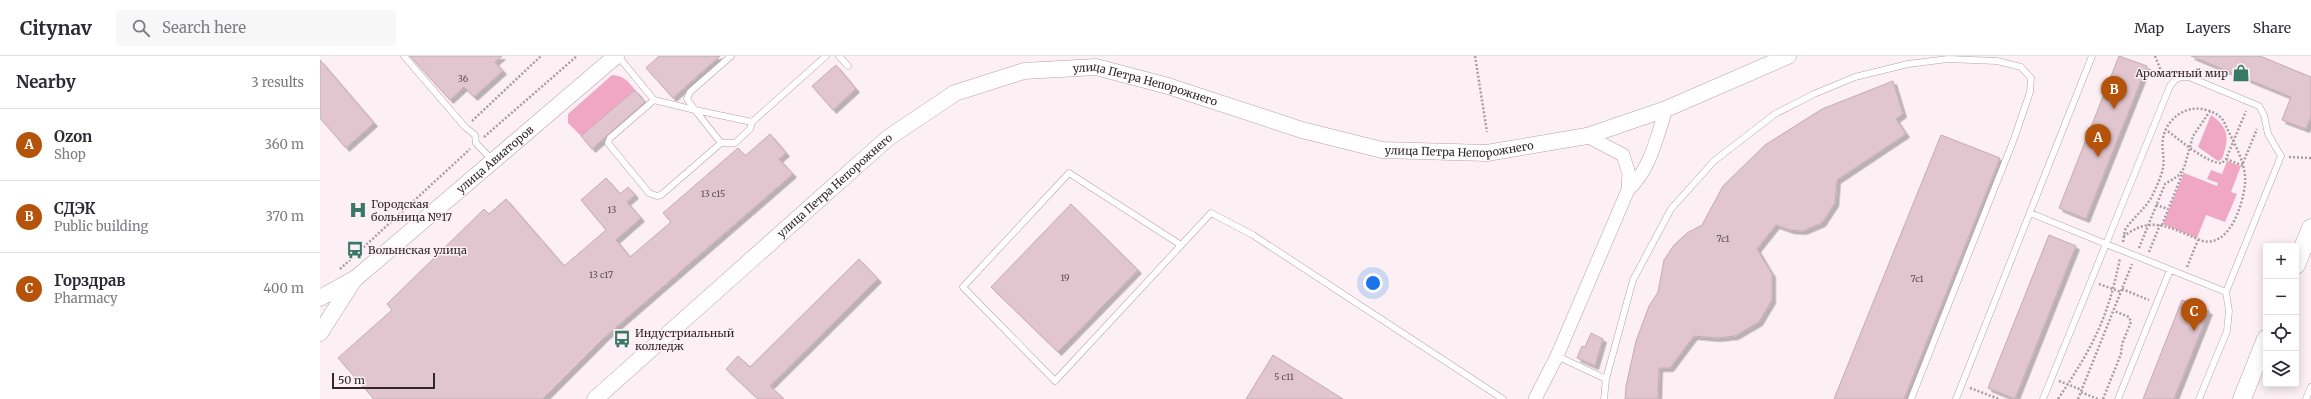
<!DOCTYPE html>
<html lang="en">
<head>
<meta charset="utf-8">
<style>
  :root { --surface:#fff; --page:#f7f7f7; --text:#2b2b33; --muted:#7c7c81; --line:#e1e1e2; --accent:#b45309 }
  body { margin:0; font-family:Merriweather,serif; background:var(--page); color:var(--text) }
  .controls { position:absolute; right:12px; bottom:12px; display:grid; overflow:hidden; border-radius:4px; box-shadow:0 2px 10px #0003 }
  .controls button { width:36px; height:36px; display:grid; place-items:center; padding:0; border:0; border-bottom:1px solid var(--line); background:var(--surface); color:var(--text); font:20px sans-serif }
  .scale { position:absolute; left:12px; bottom:10px; width:103px; box-sizing:border-box; padding-left:4px; border:2px solid #32272b; border-top:0; font-size:11px; line-height:14px; white-space:nowrap; color:#32272b; -webkit-text-stroke:3px #fcf0f4; paint-order:stroke }
  .you { position:absolute; left:1053px; top:227px; width:14px; height:14px; margin:-10px; border:3px solid #fff; border-radius:50%; background:#1a73e8; box-shadow:0 0 0 6px #1a73e833 }
  .badge { display:grid; place-items:center; width:26px; height:26px; border-radius:50%; background:var(--accent); color:#fff; font-size:13px; font-weight:700 }
  .pin { position:absolute; translate:-50% -33px; filter:drop-shadow(0 1px 2px #0008) }
  .pin::after { content:''; position:absolute; top:21px; width:14px; height:12px; background:inherit; clip-path:polygon(0 0,100% 0,50% 100%) }
  .list { margin:0; padding:0; list-style:none }
  h2 { display:flex; justify-content:space-between; align-items:center; height:52px; margin:0; padding:0 16px; font-size:17px }
  h2 small { font-size:13px; font-weight:400; color:var(--muted) }
  .list li { display:grid; grid-template-columns:26px 1fr auto; gap:12px; align-items:center; box-sizing:border-box; height:72px; padding:0 16px; border-top:1px solid var(--line) }
  .list b { display:block; font-size:15px; white-space:nowrap }
  .list p { margin:0; font-size:13px; white-space:nowrap; color:var(--muted) }
  .list em { font-size:13px; font-style:normal; color:var(--muted) }
  .icon { flex:none; width:22px; height:22px; fill:none; stroke:currentColor; stroke-width:2; stroke-linecap:round; stroke-linejoin:round }
  .map { position:relative; flex:none; width:1991px; height:343px; overflow:hidden }
  header { display:flex; align-items:center; gap:24px; box-sizing:border-box; height:56px; padding:0 20px; background:var(--surface); border-bottom:1px solid var(--line) }
  header strong { font-size:19px }
  nav { display:flex; gap:22px; margin-inline-start:auto; font-size:14px }
  .search { width:280px; height:36px; background:var(--page); display:flex; align-items:center; gap:10px; box-sizing:border-box; padding:0 14px; border-radius:4px; color:var(--muted); font-size:15px }
  main { display:flex }
  aside { flex:1; background:var(--surface) }
  .map>svg:first-child { display:block }
  .green { fill:#f0a7c4 }
  .building { fill:#e1c5cf; stroke:#c6aab4; filter:url(#shadow) }
  .lines { fill:none; stroke-linecap:round; stroke-linejoin:round }
  .service-casing { stroke:#ba9fa9; stroke-width:7 }
  .minor-casing { stroke:#ba9fa9; stroke-width:14 }
  .tertiary-casing { stroke:#ba9fa9; stroke-width:17 }
  .secondary-casing { stroke:#ba9fa9; stroke-width:19 }
  .path { stroke:#a89da1; stroke-width:2.5; stroke-dasharray:2 2; stroke-linecap:butt }
  .service { stroke:#fff; stroke-width:6 }
  .minor { stroke:#fff; stroke-width:13 }
  .tertiary { stroke:#fff; stroke-width:16 }
  .secondary { stroke:#fff; stroke-width:18 }
  .labels { text-anchor:middle; stroke-width:3; stroke-linejoin:round; paint-order:stroke }
  .number-label { font-size:9px; fill:#5e4e54 }
  .poi-label { font-size:11px; fill:#32272b; stroke:#fcf0f4; text-anchor:start }
  .street-label { font-size:11px; fill:#32272b; stroke:#fcf0f4 }
</style>
</head>
<body>
<header>
<strong>Citynav</strong>
<div class="search"><svg class="icon" aria-label="search" viewBox="0 0 24 24"><circle cx="10" cy="10" r="6"/><path d="M15 15l6 6"/></svg>Search here</div>
<nav><a>Map</a><a>Layers</a><a>Share</a></nav>
</header>
<main>
<aside>
<h2>Nearby<small>3 results</small></h2>
<ul class="list">
<li><span class="badge">A</span><div><b>Ozon</b><p>Shop</p></div><em>360 m</em></li>
<li><span class="badge">B</span><div><b>СДЭК</b><p>Public building</p></div><em>370 m</em></li>
<li><span class="badge">C</span><div><b>Горздрав</b><p>Pharmacy</p></div><em>400 m</em></li>
</ul>
</aside>
<div class="map">
<svg width="1991" height="343" viewBox="0 0 1991 343">
  <defs>
    <filter id="shadow"><feDropShadow dx="3.5" dy="3.5" stdDeviation="0" flood-color="#0004"/></filter>
  </defs>
  <rect width="100%" height="100%" fill="#fcf0f4"/>
  <!-- green -->
  <path class="green" d="M 292,19 C 304,20 308,25 315,34 L 261,80 L 248,67 L 248,58 Z
    M 1891,59 C 1910,72 1909,83 1902,103 L 1898,105 L 1878,91 Z
    M 1907,105 L 1921,110 L 1911,136 L 1917,138 L 1905,166 L 1886,159 L 1877,182 L 1843,168 L 1864,117 L 1897,130 L 1898,127 L 1887,123 L 1891,114 L 1902,118 Z"/>
  <!-- building -->
  <path class="building" d="M 90,0 L 182,0 L 175,6 L 183,15 L 154,41 L 144,31 L 130,44 Z
    M 339,0 L 400,0 L 353,42 L 326,12 Z
    M 1799,0 L 1827,10 L 1766,163 L 1739,152 Z
    M 1871,0 L 1940,0 L 1991,21 L 1991,61 L 1986,73 L 1962,64 L 1971,41 Z
    M 0,4 L 54,67 L 26,92 L 0,62 Z
    M 516,9 L 536,33 L 513,54 L 492,30 Z
    M 1573,25 L 1583,58 L 1576,63 L 1586,78 L 1517,124 L 1515,147 L 1502,167 L 1483,175 L 1470,174 L 1456,169 L 1437,193 L 1452,218 L 1452,244 L 1439,266 L 1415,280 L 1397,282 L 1374,280 L 1350,312 L 1339,312 L 1338,343 L 1305,343 L 1306,330 L 1316,285 L 1329,250 L 1338,236 L 1344,204 L 1354,189 L 1367,177 L 1382,169 L 1403,130 L 1445,89 L 1502,53 Z
    M 315,34 L 325,46 L 272,93 L 261,80 Z
    M 450,78 L 466,97 L 459,103 L 473,118 L 285,281 L 223,343 L 54,343 L 18,302 L 72,254 L 67,248 L 164,153 L 169,158 L 186,143 L 244,210 L 286,174 L 261,144 L 286,122 L 300,138 L 308,131 L 315,139 L 307,146 L 321,162 L 296,184 L 310,201 L 351,166 L 343,157 L 418,92 L 425,100 Z
    M 1621,79 L 1680,102 L 1584,343 L 1514,343 Z
    M 751,148 L 818,214 L 738,296 L 671,231 Z
    M 1729,179 L 1756,190 L 1695,343 L 1668,332 Z
    M 539,203 L 558,223 L 450,330 L 464,343 L 438,343 L 406,313 L 418,300 L 430,311 Z
    M 1862,244 L 1889,255 L 1854,343 L 1823,343 Z
    M 1271,277 L 1283,283 L 1275,310 L 1257,302 L 1262,290 L 1265,291 Z
    M 953,299 L 1023,343 L 926,343 Z"/>
  <g class="lines">
    <!-- service casing -->
    <g class="service-casing">
      <path id="service" d="M 84,0 L 145,71 L 155,79 L 156,87 L 172,104
        M 298,0 L 334,44 L 375,54 L 401,87 L 341,139 L 337,140 L 329,137 L 288,87 L 290,82 L 334,44
        M 411,0 L 370,36 L 367,43 L 375,54 L 432,66
        M 519,0 L 528,10
        M 1862,21 L 1869,21 L 1939,50 L 1944,59 L 1948,78 L 1961,100 L 1906,236 L 1786,188 L 1850,30 L 1856,23 Z
        M 401,87 L 415,87 L 430,73 L 432,66 L 506,0
        M 1710,157 L 1786,188 L 1723,343
        M 861,189 L 749,117 L 643,231 L 735,325 L 891,157 L 933,179 L 1183,343
        M 1237,300 L 1286,323
        M 1284,343 L 1286,323 L 1313,224 L 1351,153 L 1394,105 L 1455,58 L 1494,38 L 1535,21 L 1588,8 L 1628,3 L 1677,5 L 1701,11 L 1711,22 L 1710,36 L 1694,83 L 1591,343
        M 1636,343 L 1772,0
        M 1798,343 L 1850,214
        M 1879,343 L 1907,275 L 1909,255 L 1906,236
        M 1986,343 L 1991,331"/>
    </g>
    <!-- minor casing -->
    <g class="minor-casing">
      <path id="minor" d="M 1308,134 C 1330,114 1337,81 1346,53
        M 1215,343 L 1237,300 L 1308,134 L 1309,118 L 1303,99 L 1267,80"/>
    </g>
    <!-- tertiary casing -->
    <g class="tertiary-casing">
      <g id="tertiary">
        <path id="s1" d="M 0,242 L 36,222 L 296,0"/>
        <path d="M 0,277 L 34,224"/>
        <path id="s2" d="M 275,343 L 568,82 L 635,37 L 704,15 L 776,11 L 848,30 L 982,74 L 1062,94 L 1167,97 L 1267,80 L 1346,53 L 1468,0"/>
      </g>
    </g>
    <!-- secondary casing -->
    <g class="secondary-casing">
      <path id="secondary" d="M 1976,209 L 1991,172
        M 1922,343 L 1946,283"/>
    </g>
    <!-- path -->
    <path class="path" d="M 1155,0 L 1167,76
      M 1835,0 L 1844,22
      M 152,65 L 221,0
      M 1845,73 C 1857,82 1889,109 1902,107 L 1906,103 L 1926,55
      M 164,81 L 257,0
      M 1969,101 L 1991,102
      M 1906,103 L 1924,110
      M 1923,107 L 1937,73
      M 1836,149 L 1848,153
      M 1842,169 L 1863,116
      M 1803,186 L 1805,174 C 1813,161 1827,152 1833,138 C 1837,130 1841,121 1843,112 C 1845,102 1841,92 1843,82 C 1847,62 1867,48 1886,54 C 1894,56 1902,60 1905,68 C 1913,86 1927,107 1925,128 C 1923,148 1910,191 1883,185 C 1853,174 1833,157 1803,181
      M 1819,192 L 1845,128 L 1858,120 L 1864,112 L 1873,80 L 1890,55
      M 1829,196 L 1840,169
      M 1867,211 L 1878,184
      M 20,213 L 150,93
      M 1779,228 L 1801,236
      M 1802,233 L 1829,244
      M 1739,325 L 1762,334
      M 1650,332 L 1679,343
      M 1761,336 L 1778,343
      M 1738,343 C 1772,292 1788,263 1800,202
      M 1758,343 L 1812,208
      M 1783,343 L 1801,298 L 1802,288 L 1811,266 L 1809,261 L 1794,255"/>
    <!-- service -->
    <use href="#service" class="service"/>
    <!-- minor -->
    <use href="#minor" class="minor"/>
    <!-- tertiary -->
    <use href="#tertiary" class="tertiary"/>
    <!-- secondary -->
    <use href="#secondary" class="secondary"/>
  </g>
  <!-- icons -->
  <defs>
    <g id="shop-bare" transform="scale(1.38)"><path d="M-5-2.5h2.3a2.7 3.5 0 0 1 5.4 0H5L5.5 6h-11ZM-1.5-2.5h3a1.5 2.3 0 0 0-3 0Z" fill="#387867" stroke="#fcf0f4" stroke-width="2.5" paint-order="stroke"/></g>
    <g id="hospital-bare" transform="scale(1.38)"><path d="M-5-5h3v3.5h4V-5h3V5h-3V1.5h-4V5h-3Z" fill="#387867" stroke="#fcf0f4" stroke-width="2.5" paint-order="stroke"/></g>
    <g id="bus-bare" transform="scale(1.38)"><path d="M-5-6H5V4H4V6H2V4H-2V6H-4V4H-5ZM-3.5-4V0h7V-4ZM-3.5 1.2v1.5H-2V1.2ZM2 1.2v1.5H3.5V1.2Z" fill="#387867" stroke="#fcf0f4" stroke-width="2.5" paint-order="stroke"/></g>
  </defs>
  <g fill-rule="evenodd">
    <use href="#shop-bare" x="1921" y="17"/>
    <use href="#hospital-bare" x="38" y="154"/>
    <use href="#bus-bare" x="35" y="194"/>
    <use href="#bus-bare" x="302" y="283"/>
  </g>
  <g class="labels">
    <!-- number labels -->
    <g class="number-label">
      <text x="143" y="26">36</text>
      <text x="393" y="141">13 c15</text>
      <text x="292" y="157">13</text>
      <text x="1403" y="186">7с1</text>
      <text x="281" y="222">13 c17</text>
      <text x="745" y="225">19</text>
      <text x="1597" y="226">7с1</text>
      <text x="964" y="324">5 с11</text>
    </g>
    <!-- poi labels -->
    <g class="poi-label">
      <text x="1908" y="21" text-anchor="end">Ароматный мир</text>
      <text x="51" y="152">Городская<tspan x="51" dy="13">больница №17</tspan></text>
      <text x="48" y="198">Волынская улица</text>
      <text x="315" y="281">Индустриальный<tspan x="315" dy="13">колледж</tspan></text>
    </g>
    <!-- street labels -->
    <g class="street-label">
      <text dy="4" stroke="none"><textPath href="#s2" startOffset="669">улица Петра Непорожнего</textPath></text>
      <text dy="4" stroke="none"><textPath href="#s2" startOffset="993">улица Петра Непорожнего</textPath></text>
      <text dy="4" stroke="none"><textPath href="#s1" startOffset="224">улица Авиаторов</textPath></text>
      <text dy="4" stroke="none"><textPath href="#s2" startOffset="321">улица Петра Непорожнего</textPath></text>
    </g>
  </g>
</svg>
<div class="controls">
<button>+</button>
<button>−</button>
<button><svg class="icon" aria-label="locate" viewBox="0 0 24 24"><circle cx="12" cy="12" r="6"/><path d="M12 2v4M12 18v4M2 12h4M18 12h4"/></svg></button>
<button><svg class="icon" aria-label="layers" viewBox="0 0 24 24"><path d="M12 4l9 5-9 5-9-5zM3 14l9 5 9-5"/></svg></button>
</div>
<div class="scale">50 m</div>
<div class="you"></div>
<div class="pin badge" style="left:1778px;top:101px">A</div>
<div class="pin badge" style="left:1794px;top:53px">B</div>
<div class="pin badge" style="left:1874px;top:275px">C</div>
</div>
</main>
</body>
</html>
